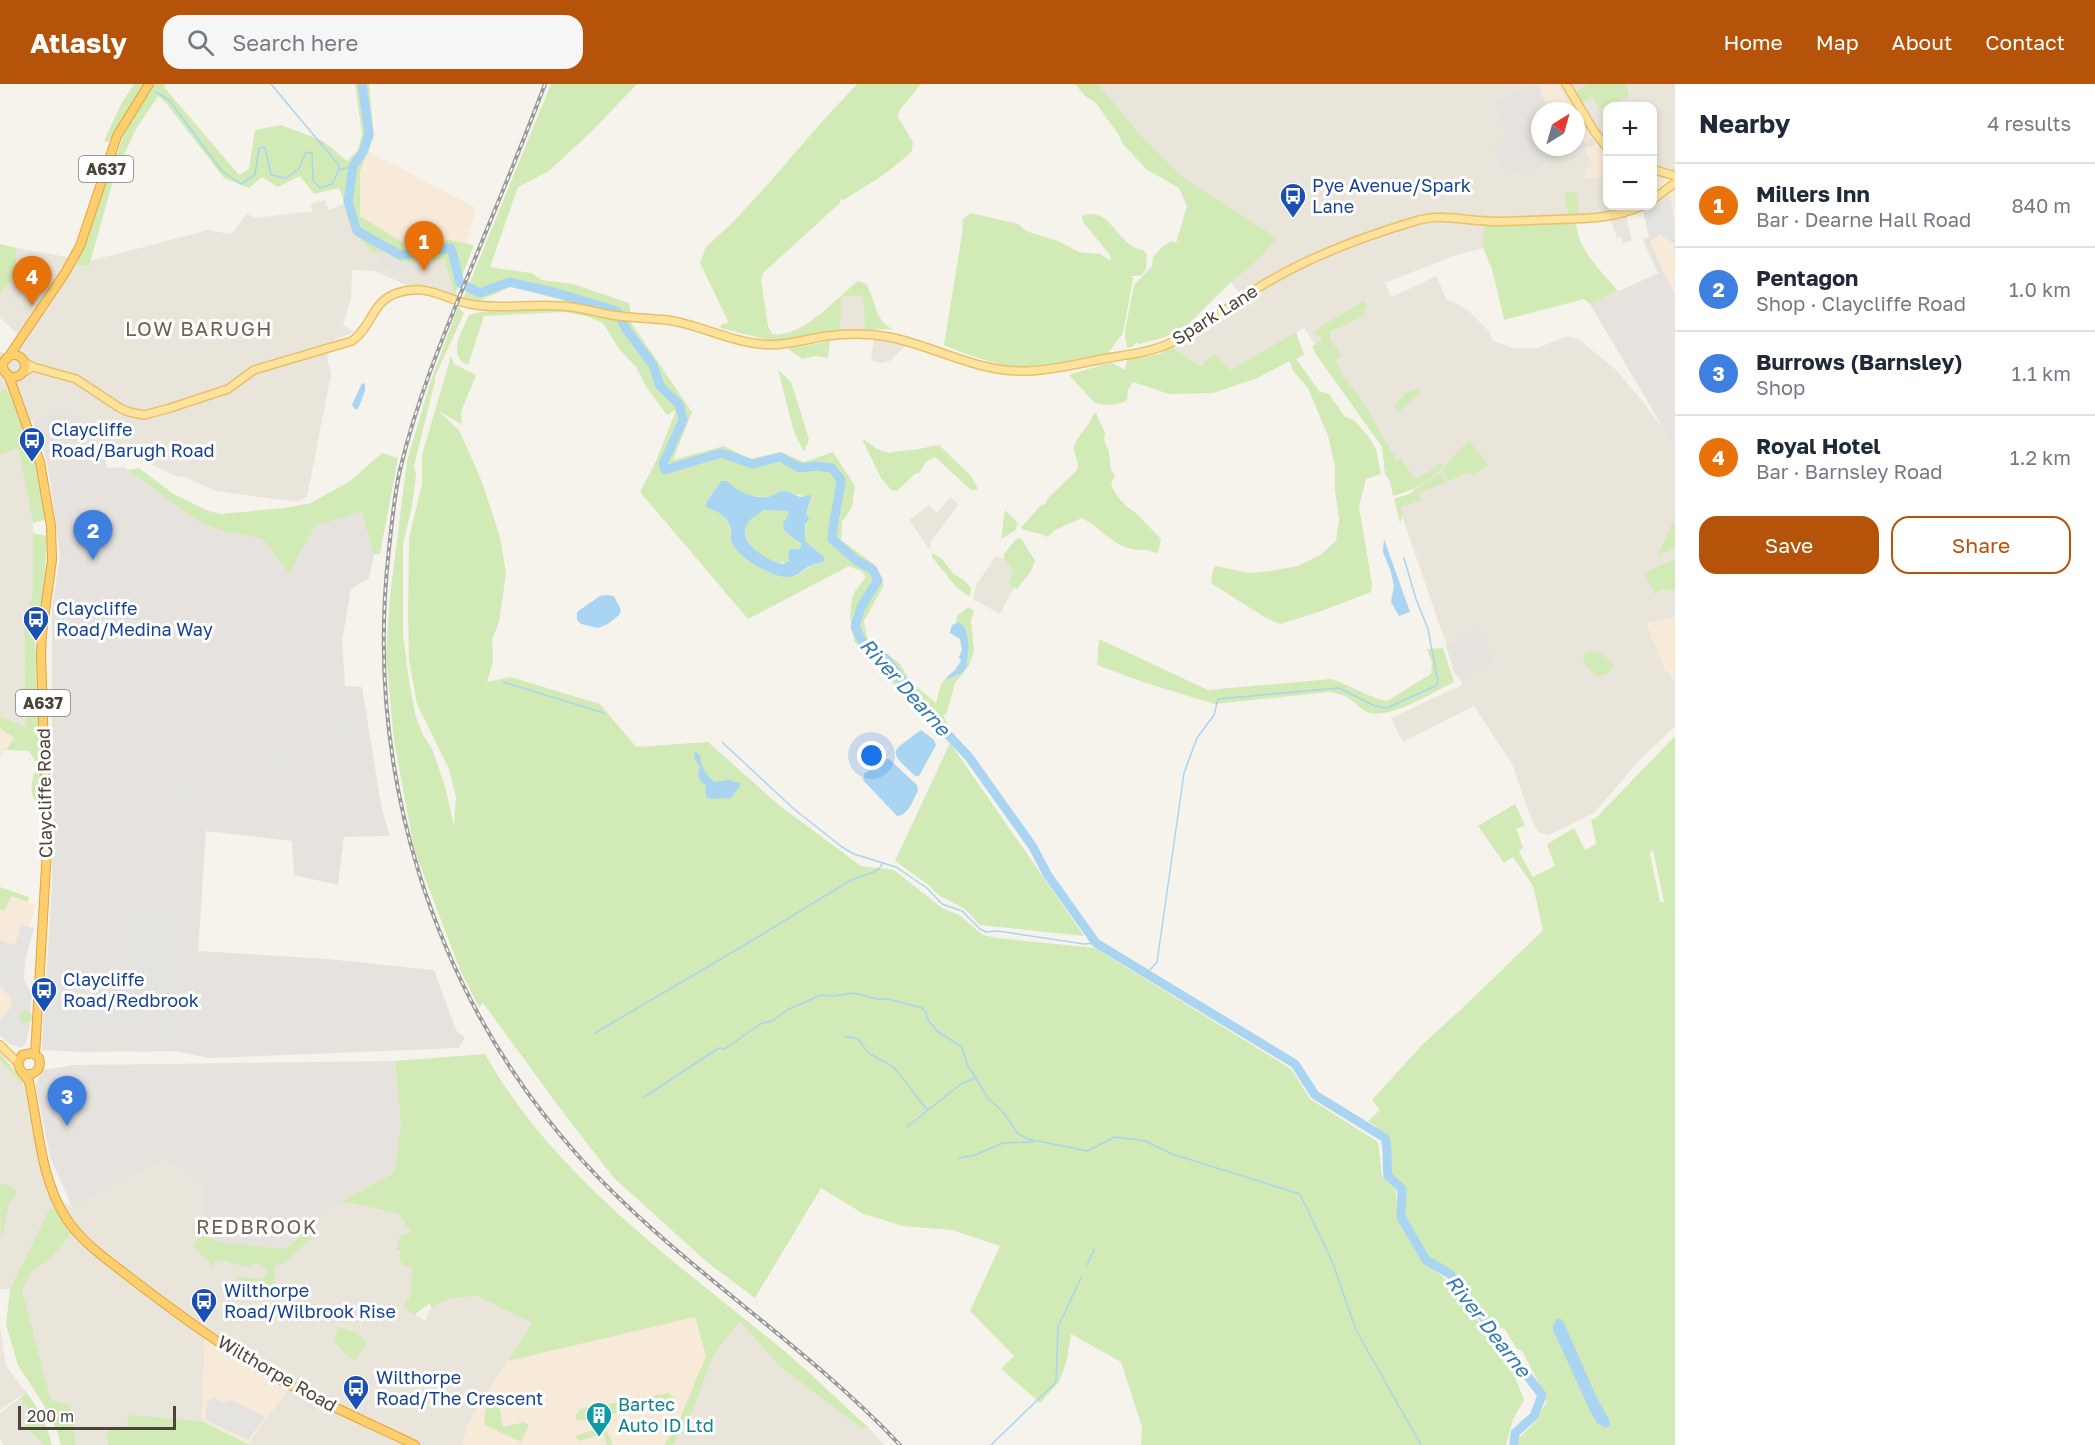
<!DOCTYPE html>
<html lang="en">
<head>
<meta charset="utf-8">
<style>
  :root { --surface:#fff; --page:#f6f6f7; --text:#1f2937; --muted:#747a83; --line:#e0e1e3; --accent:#b45309 }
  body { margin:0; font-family:"Golos Text",sans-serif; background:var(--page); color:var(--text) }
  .controls { position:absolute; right:18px; top:18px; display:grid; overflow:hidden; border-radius:12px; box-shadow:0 3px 9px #0003 }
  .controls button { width:54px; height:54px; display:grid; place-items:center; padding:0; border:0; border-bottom:2px solid var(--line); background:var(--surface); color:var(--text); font:30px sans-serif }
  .compass { position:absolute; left:1531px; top:18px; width:54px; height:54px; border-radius:50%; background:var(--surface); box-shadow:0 3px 9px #0003; rotate:37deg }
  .scale { position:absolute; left:18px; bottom:15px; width:158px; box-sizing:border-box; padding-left:6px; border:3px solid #4b4439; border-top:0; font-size:16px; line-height:21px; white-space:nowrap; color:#4b4439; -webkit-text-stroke:4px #fff; paint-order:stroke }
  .you { position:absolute; left:872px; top:672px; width:21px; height:21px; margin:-15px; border:4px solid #fff; border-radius:50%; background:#1a73e8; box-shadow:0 0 0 9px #1a73e833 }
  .badge { display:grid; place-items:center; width:39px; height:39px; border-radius:50%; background:var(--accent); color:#fff; font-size:20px; font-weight:700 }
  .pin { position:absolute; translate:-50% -50px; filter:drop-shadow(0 2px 3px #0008) }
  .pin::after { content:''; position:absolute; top:32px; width:21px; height:18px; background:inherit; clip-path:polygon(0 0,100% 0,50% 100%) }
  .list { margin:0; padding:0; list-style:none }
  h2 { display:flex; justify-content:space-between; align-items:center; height:78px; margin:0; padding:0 24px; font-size:26px }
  h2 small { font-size:20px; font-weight:400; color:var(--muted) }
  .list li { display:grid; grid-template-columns:39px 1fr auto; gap:18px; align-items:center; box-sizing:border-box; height:84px; padding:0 24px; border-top:2px solid var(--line) }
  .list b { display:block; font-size:22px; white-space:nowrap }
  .list p { margin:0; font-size:20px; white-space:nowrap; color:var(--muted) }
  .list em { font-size:20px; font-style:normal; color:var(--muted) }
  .actions { display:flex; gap:12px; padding:18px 24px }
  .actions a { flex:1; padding:14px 0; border:2px solid var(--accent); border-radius:18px; text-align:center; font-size:21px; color:var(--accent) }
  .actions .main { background:var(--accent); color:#fff }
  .icon { flex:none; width:33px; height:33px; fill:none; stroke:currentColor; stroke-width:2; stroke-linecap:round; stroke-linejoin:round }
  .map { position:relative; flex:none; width:1675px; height:1361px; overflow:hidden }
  header { display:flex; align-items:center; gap:36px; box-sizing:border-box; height:84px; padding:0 30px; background:var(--accent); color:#fff }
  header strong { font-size:28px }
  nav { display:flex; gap:33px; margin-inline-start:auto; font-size:21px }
  .search { width:420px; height:54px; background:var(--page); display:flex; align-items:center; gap:15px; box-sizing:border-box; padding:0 21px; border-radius:18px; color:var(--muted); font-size:22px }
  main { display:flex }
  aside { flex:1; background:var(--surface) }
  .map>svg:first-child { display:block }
  .residential { fill:#eae5da; fill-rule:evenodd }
  .commercial { fill:#f7ead8 }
  .industrial { fill:#e6e2dd }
  .green { fill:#d2eab5; fill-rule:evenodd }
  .parking { fill:#e5e3e0 }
  .water { fill:#a9d4f2; fill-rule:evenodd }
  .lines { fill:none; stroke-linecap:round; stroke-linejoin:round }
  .stream { stroke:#a9d4f2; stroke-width:1.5 }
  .river { stroke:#a9d4f2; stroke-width:9 }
  .major-casing { stroke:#e6c16a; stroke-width:10 }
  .highway-casing { stroke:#e0a43c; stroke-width:10 }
  .major { stroke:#ffe39c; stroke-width:7 }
  .highway { stroke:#ffcf6e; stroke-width:8 }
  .rail-casing { stroke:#9a9a9a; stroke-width:4 }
  .rail { stroke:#fff; stroke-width:1.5; stroke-dasharray:4.5; stroke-linecap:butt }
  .labels { text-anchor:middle; stroke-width:6; stroke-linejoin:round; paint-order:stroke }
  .shield { fill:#fff; stroke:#817c74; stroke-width:1.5 }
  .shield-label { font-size:16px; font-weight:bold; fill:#4b4439 }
  .transit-label { font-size:18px; fill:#164399; stroke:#fff; text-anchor:start }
  .street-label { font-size:18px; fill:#4b4439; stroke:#fff }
  .culture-label { font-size:18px; fill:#0d838f; stroke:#fff; text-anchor:start }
  .neighbourhood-label { font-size:20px; letter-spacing:1.5px; fill:#6e6250; stroke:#fff }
  .water-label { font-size:20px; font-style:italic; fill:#2e7ab2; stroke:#fff }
</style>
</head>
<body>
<header>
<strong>Atlasly</strong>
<div class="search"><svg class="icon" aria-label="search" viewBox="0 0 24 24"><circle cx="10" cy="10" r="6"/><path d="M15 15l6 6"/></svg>Search here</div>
<nav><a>Home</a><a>Map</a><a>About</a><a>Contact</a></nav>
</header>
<main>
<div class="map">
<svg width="1675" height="1361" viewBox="0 0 1675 1361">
  <rect width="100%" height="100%" fill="#f6f3ec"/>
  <!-- residential -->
  <path class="residential" d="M 1098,0 L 1675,0 L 1675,88 L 1653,110 L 1652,22 L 1608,22 L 1608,122 L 1630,122 L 1624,124 L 1632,157 L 1622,159 L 1621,153 L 1617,154 L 1608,129 L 1485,136 L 1483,164 L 1453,172 L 1385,199 L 1392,213 L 1436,192 L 1447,216 L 1457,219 L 1472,230 L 1489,247 L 1493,257 L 1513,264 L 1537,264 L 1568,252 L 1580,256 L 1616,286 L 1643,318 L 1665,347 L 1675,364 L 1675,534 L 1647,539 L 1666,588 L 1669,588 L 1675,598 L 1675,642 L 1638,678 L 1594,729 L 1549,751 L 1538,748 L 1531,734 L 1512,680 L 1474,622 L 1403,658 L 1391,634 L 1462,601 L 1438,537 L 1397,417 L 1415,410 L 1304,244 L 1231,286 L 1214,270 L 1202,282 L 1171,263 L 1215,238 L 1245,217 L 1231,198 L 1261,173 L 1277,154 L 1183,93 L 1140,50 ZM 1540,27 L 1576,27 L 1576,63 L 1540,63 Z
    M 325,116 L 329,126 L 345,119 L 354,148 L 402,178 L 444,175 L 455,211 L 451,220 L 374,187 L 352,186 L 351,215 L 343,241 L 354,248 L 334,256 L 327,272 L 331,291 L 307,413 L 297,418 L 216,407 L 185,393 L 176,392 L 99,357 L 63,322 L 60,326 L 23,339 L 6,304 L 0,307 L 0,267 L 5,270 L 18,250 L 0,234 L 0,210 L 14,194 L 17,164 L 67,173 L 76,181 L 89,182 L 90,177 L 208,146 L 231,150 L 247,130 L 255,134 L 313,127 L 310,120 Z
    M 842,212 L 863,212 L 865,246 L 840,246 Z
    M 874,254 L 905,262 L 890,277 L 880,279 L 871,276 Z
    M 18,364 L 33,439 L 33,507 L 24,544 L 26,643 L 0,632 L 0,371 Z
    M 950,413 L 959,420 L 932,456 L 929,465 L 909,436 L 929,421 L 937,429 Z
    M 996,472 L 1004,475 L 1013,487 L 1009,498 L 1014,504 L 1000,530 L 973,515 L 976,501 Z
    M 0,976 L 24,1003 L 61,1116 L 73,1125 L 115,1100 L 167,1076 L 204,1101 L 203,1152 L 286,1165 L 341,1117 L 399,1130 L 412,1149 L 397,1167 L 412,1182 L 410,1213 L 403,1222 L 425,1237 L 431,1223 L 452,1214 L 477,1212 L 532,1239 L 469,1338 L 462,1361 L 250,1361 L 248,1360 L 288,1305 L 205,1252 L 202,1337 L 128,1332 L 128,1346 L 108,1345 L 108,1361 L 76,1361 L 70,1321 L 51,1317 L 22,1206 L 0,1205 Z
    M 740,1237 L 779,1282 L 861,1344 L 869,1344 L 884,1361 L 673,1361 L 690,1333 L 714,1270 Z
    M 0,1243 L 6,1282 L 26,1308 L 0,1326 Z
    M 20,1314 L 34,1335 L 24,1343 L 44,1361 L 4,1361 L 0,1355 L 0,1329 Z"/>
  <!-- commercial -->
  <path class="commercial" d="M 1537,0 L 1558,0 L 1565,13 L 1576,25 L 1573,27 L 1558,27 L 1556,24 L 1547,27 Z
    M 1588,42 L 1607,69 L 1607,98 L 1603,93 L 1586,95 L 1584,86 L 1594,81 L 1585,66 L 1570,71 L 1567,63 L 1576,63 L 1578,54 L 1576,48 Z
    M 368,67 L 476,124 L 466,159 L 450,156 L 407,161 L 360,132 L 360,88 Z
    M 1653,90 L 1668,97 L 1655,108 L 1653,105 Z
    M 1675,106 L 1675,210 L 1663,187 L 1658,189 L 1643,156 L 1649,153 L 1643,127 Z
    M 1675,534 L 1675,598 L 1669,588 L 1666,588 L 1646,539 Z
    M 0,644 L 14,654 L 0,674 Z
    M 11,812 L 36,821 L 29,843 L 34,844 L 25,876 L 24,896 L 32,911 L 30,928 L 32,933 L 26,959 L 21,964 L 9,960 L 0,951 L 0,825 L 6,827 Z
    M 695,1233 L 706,1272 L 678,1339 L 664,1361 L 462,1361 L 469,1338 L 508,1277 Z
    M 205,1252 L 288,1305 L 248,1360 L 202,1337 Z"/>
  <!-- industrial -->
  <path class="industrial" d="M 1534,0 L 1539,1 L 1547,27 L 1540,27 L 1540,63 L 1567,63 L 1570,71 L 1544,78 L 1541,85 L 1505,90 L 1493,63 L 1507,53 L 1494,18 Z
    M 1576,25 L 1588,42 L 1576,49 L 1581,58 L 1576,60 L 1576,27 L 1573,27 Z
    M 1663,187 L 1675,210 L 1675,364 L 1590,220 Z
    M 63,321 L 99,357 L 108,384 L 124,383 L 199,438 L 221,446 L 262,455 L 289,490 L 315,442 L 361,428 L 374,470 L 369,494 L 351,505 L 342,557 L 345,602 L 362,603 L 382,726 L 390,752 L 344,753 L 338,801 L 294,791 L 292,757 L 206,747 L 198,867 L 327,875 L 434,886 L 456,946 L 465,954 L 459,964 L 210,974 L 174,967 L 82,968 L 42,966 L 52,800 L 52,526 L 60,471 L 50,395 L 45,371 L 32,336 L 60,326 Z
    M 1478,545 L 1494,575 L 1479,585 L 1459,594 L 1454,588 L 1446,562 Z
    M 395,977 L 401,1042 L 394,1089 L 341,1117 L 286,1165 L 225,1159 L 203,1152 L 204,1101 L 167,1076 L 115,1100 L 73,1125 L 50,1073 L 36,1002 L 42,986 L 76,981 Z"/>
  <!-- green -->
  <path class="green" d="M 134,0 L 145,0 L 114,51 L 108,58 L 104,57 L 121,20 Z
    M 154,0 L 166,0 L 164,3 L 239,91 L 249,85 L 255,46 L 281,41 L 323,57 L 347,77 L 358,66 L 362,50 L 355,0 L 369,0 L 374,52 L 360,88 L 360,132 L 407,161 L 450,156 L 474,161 L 455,211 L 444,175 L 402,178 L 382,167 L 374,169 C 349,148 351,133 339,104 L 314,110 L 300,92 L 278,103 L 262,93 L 249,104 L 224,94 L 167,20 L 158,12 L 136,45 L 115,90 L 89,182 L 76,181 L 125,47 Z
    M 551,0 L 637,0 L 592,47 L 549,87 L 518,103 L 490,183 L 531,189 L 542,196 L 573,200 L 629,219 L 632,240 L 692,328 L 673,376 L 724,362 L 750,375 L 781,368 L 804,378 L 833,368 L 855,402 L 852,423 L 842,438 L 841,456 L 874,480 L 884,501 L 864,537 L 867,554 L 900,580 L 910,597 L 936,619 L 941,600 L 946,594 L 954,593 C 963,575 978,554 959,538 L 955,539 L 958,531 L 968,523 L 974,527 L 971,536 L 974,567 L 969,582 L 955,599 L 946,631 L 943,630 L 949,645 L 943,654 L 854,557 L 850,532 L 852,515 L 855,507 L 866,493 L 861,487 L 849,482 L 748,535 L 640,408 L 656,377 L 676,326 L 667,331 L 647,304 L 636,283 L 619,265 L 603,239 L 586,232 L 564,228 L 484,232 L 468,281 C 446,271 462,248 469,231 L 481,228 L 552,224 L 608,230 L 512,202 L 479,217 L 463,215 ZM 721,397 L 727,397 C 747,418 765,414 790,408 C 797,411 807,412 811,415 L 806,429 L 805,457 L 824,473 L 825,477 L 812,481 L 796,492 L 787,493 L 764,486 L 731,456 C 731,435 725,431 706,422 L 707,417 Z
    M 857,0 L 921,0 L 899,27 L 898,33 L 913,58 L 912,67 C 893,86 867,102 843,116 L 840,115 L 840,119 L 763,189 L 761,196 L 768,242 L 772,250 C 802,255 836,214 858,197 L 866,200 C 877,218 873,234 892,245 L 865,246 L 863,212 L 842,212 L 840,246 L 772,257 L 720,244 L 722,240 L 729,239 L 700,179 L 706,163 L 732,139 L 769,99 L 819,41 Z
    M 1075,0 L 1098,0 L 1140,50 L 1183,93 L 1277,154 L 1261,173 L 1231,198 L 1184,244 L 1162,254 L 1139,260 L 1136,258 L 1134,262 L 1127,264 L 1125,252 L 1126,242 L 1134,201 L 1152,182 L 1153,173 L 1162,163 L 1171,157 L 1176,159 L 1187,122 L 1179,104 L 1146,85 L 1123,60 L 1118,50 L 1096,19 L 1085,12 Z
    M 1588,0 L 1626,0 L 1629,12 L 1600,25 L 1592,13 L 1582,18 L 1576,8 Z
    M 1576,108 L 1579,131 L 1569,132 L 1564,109 Z
    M 971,129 L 1018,140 L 1026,147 L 1058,157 L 1079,168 L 1100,170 L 1111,177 L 1110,171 L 1083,138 L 1082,132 C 1111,120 1117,163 1143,166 L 1147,171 L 1146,185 L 1142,191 L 1131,192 L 1133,194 L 1123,249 L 1108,269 C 1085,272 1063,281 1039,283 C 1008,286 972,273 944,261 L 962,150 L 963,135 Z
    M 1576,139 C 1577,165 1602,188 1618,207 L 1590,220 L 1584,215 L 1504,236 L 1492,185 L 1483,164 L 1484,142 Z
    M 0,160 L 17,164 L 14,194 L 0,210 Z
    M 1364,217 L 1367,223 L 1364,226 L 1365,231 L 1330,248 L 1330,255 L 1342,271 L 1335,276 L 1341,285 L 1340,288 L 1361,315 L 1397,377 L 1401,374 L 1414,395 L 1432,386 L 1440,379 L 1444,382 C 1431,397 1412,407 1393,412 L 1390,397 L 1385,390 L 1382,363 L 1315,269 L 1312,262 L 1322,257 L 1322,253 L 1314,250 L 1320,243 Z
    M 458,223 L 464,229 L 435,293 L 435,297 L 414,382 L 416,390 L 412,422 L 403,460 L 403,551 L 409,597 L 415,630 L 423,651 L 432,665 L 445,702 L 454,742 L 456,713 L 449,685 L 417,620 L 409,576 L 408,531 L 409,454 L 422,400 L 422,371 L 451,272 L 454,280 L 476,291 L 461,328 L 462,340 L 438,327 L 459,346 L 482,398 L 500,453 L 506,490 L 499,538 L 492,556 L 493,577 L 487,598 L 510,593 L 600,620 L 636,663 L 708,658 L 780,722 L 861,782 L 894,786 L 942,824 L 959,831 L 983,851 L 997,854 L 1095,864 L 1291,985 L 1310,1015 L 1378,1058 L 1382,1092 L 1396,1106 L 1397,1128 L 1418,1171 L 1444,1194 L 1486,1247 L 1511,1283 L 1524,1316 L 1513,1335 L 1506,1361 L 1141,1361 L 1142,1343 L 1121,1278 L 1071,1250 L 1067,1276 L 1059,1298 L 1040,1319 L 1001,1285 L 1014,1272 L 970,1227 L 1000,1162 L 952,1146 L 903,1142 L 864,1130 L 821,1104 L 755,1214 L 708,1179 L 614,1094 L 565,1031 L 483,919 L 479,923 L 460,886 L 414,765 L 394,656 L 386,571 L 390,512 L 407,377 L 430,299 Z
    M 1296,248 L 1304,271 L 1296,275 L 1319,307 L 1329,310 L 1345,333 L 1354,336 L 1368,352 L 1376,365 L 1381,390 L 1366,395 L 1359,423 L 1372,500 L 1371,508 L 1319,528 L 1280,540 L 1266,534 L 1211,499 L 1213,485 L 1216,482 L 1249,489 L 1271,487 L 1298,482 L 1320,471 L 1336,457 L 1339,435 L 1335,407 L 1335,382 L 1328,352 L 1308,304 L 1293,287 L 1290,277 L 1257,294 L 1213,309 L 1169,310 L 1133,298 L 1128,306 L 1127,316 C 1119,322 1103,322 1094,318 L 1069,291 L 1111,278 L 1125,286 L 1127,276 L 1159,270 L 1171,263 L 1201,282 L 1214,270 L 1231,286 Z
    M 830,257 L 828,274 L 815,272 L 802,275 L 788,265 Z
    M 778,286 L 791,298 L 809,355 L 804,368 L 794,348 Z
    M 6,304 L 31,359 L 46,433 L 44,436 L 33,439 L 18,364 L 0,371 L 0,307 Z
    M 1416,304 L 1421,308 L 1399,328 L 1394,321 L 1410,306 L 1412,307 Z
    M 1096,329 L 1105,349 L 1104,356 L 1109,368 L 1111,386 L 1115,391 L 1111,400 C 1115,411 1125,423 1135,428 L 1161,455 L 1158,469 C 1153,469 1150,466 1145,466 C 1114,467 1107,447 1082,434 L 1055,446 L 1047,453 C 1040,448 1029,449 1021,444 L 1040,422 L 1045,420 L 1048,414 L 1077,386 C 1080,377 1073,371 1074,363 C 1077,351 1090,343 1093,330 Z
    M 864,355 L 877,365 L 890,369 C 900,366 909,367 919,365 C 927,364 932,361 939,361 L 971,392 L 978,405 L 971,406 L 935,373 L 926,378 L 919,389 L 915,390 L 897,407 L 891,406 L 881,394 L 863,357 Z
    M 1469,357 L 1482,372 L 1488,381 L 1473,392 L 1470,388 L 1448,397 L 1443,386 L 1455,370 Z
    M 382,369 L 398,374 L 380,470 L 374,470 L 361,428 L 315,442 L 289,490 L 262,455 L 221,446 L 199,438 L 128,386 L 139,384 L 172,409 L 206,426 L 220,430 L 284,424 L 311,419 L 350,397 Z
    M 1442,388 L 1447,398 L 1419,409 L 1422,416 L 1401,423 L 1403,431 L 1400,439 L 1394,415 L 1411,409 Z
    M 764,426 L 786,427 L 790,429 L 783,443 L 787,450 L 802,460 L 801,464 L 788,468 L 789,477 C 773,485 741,461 746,442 C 748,434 758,431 764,426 Z
    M 1005,426 L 1017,438 L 1016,446 L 1001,455 Z
    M 1675,437 L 1675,464 L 1657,472 L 1673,438 Z
    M 33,449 L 47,452 L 43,514 L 35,553 L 37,603 L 33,609 L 25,610 L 24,544 L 33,507 Z
    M 1021,454 L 1035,477 L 1031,487 L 1017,505 L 1010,502 L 1009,498 L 1013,487 L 1004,475 L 1004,470 L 1016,455 Z
    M 932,469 L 942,475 L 954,490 L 965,497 L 971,504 L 970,513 L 957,504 L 932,473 Z
    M 1672,476 L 1675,476 L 1675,507 L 1662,505 L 1655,510 L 1644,489 Z
    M 1099,555 L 1208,606 L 1331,595 C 1350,601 1367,613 1387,617 L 1431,590 L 1432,579 L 1427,565 L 1443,564 L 1454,598 C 1435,607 1391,635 1370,629 C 1362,627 1358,621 1351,616 C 1345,611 1337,609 1329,608 L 1214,620 L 1143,598 L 1097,581 Z
    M 1588,567 L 1603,570 L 1613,580 C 1612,589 1606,591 1598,592 C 1589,586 1584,582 1583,571 Z
    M 25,618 L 33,619 L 40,630 L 41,724 C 26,710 32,698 37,680 L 29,667 L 6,666 L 14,654 L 0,644 L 0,632 L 26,643 Z
    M 1675,652 L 1675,1361 L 1518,1361 L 1519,1354 L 1537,1336 L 1546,1318 L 1541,1303 L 1522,1267 L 1516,1264 L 1505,1245 L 1497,1243 L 1474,1217 L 1452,1186 L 1428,1173 L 1405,1132 L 1406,1104 L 1391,1089 C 1390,1057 1396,1056 1368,1037 L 1380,1026 L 1372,1016 L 1423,960 L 1471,916 L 1543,846 L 1533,802 L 1513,773 L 1504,779 L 1478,742 L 1515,720 L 1525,741 L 1516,745 L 1523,763 L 1519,768 L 1533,793 L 1555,782 L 1547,760 L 1574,744 L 1585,766 L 1596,760 L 1591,735 L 1595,735 ZM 1652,766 L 1653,766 L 1664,818 L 1660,818 L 1650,770 Z
    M 950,659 L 1084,852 L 980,841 L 965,825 L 938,811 L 930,802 L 895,777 Z
    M 0,803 L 29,813 L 28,818 L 11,812 L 5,827 L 0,825 Z
    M18 933a7 7 0 1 1 14 0a7 7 0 1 1-14 0Z
    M 0,969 L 18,990 L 24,1003 L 0,976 Z
    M 485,970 C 554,1094 680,1181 788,1270 C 816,1294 842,1320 869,1344 L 861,1344 L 779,1282 L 740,1237 L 714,1270 L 690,1333 L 673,1361 L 664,1361 L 678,1339 L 706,1272 L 695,1233 L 508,1277 L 532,1239 L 477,1212 L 452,1214 L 431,1223 L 430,1219 L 414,1231 L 403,1222 L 410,1213 L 412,1182 L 403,1181 L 400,1177 L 400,1168 L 397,1167 L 400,1151 L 411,1148 L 399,1130 L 341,1117 L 394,1089 L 401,1042 L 395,977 Z
    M 2,1099 L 17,1106 L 13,1117 L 10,1116 L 1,1156 L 0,1100 Z
    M 53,1123 L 71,1149 L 51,1174 L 32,1187 L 22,1206 L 51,1316 L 70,1321 L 76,1361 L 61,1361 L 57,1347 L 45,1323 L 18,1281 L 6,1241 L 10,1206 L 49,1126 Z
    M 315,1140 L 313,1153 L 284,1179 L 275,1182 L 274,1205 L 234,1195 L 235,1193 L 261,1195 L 267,1190 L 266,1184 C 259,1178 254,1179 246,1183 L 222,1176 L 214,1178 L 213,1183 L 193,1163 L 198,1154 L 203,1152 L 225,1159 L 286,1165 Z
    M 338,1243 L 354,1248 L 365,1256 L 366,1262 L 354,1277 C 348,1269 339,1266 334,1256 Z
    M 26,1308 C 39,1324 47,1341 52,1361 L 44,1361 L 24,1342 L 34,1335 L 20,1314 Z
    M 669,1309 L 678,1319 L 673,1320 L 667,1316 L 608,1331 L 577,1337 L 575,1332 L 580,1325 Z
    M 493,1311 L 498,1315 L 503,1343 L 524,1338 L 529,1341 L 521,1358 L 485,1341 C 483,1330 487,1320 493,1311 Z
    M 128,1331 L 202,1337 L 250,1361 L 108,1361 L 107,1345 L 127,1346 Z
    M 599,1344 C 608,1348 611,1351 612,1361 L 607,1361 L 604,1350 L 579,1357 L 577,1355 L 576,1352 Z"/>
  <!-- parking -->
  <path class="parking" d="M 1592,54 L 1596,60 L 1570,71 L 1567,63 L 1576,63 L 1576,60 L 1584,57 L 1585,59 Z
    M 1669,111 L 1675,138 L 1675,160 L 1660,151 L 1650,157 L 1663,187 L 1658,189 L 1643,156 L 1649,153 L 1643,128 Z
    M 381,168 L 406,181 L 415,179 L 416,184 L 404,186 L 399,184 L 397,189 L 380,182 L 384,178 L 377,171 Z
    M 17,201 L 30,205 L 42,215 L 39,219 L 25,208 L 17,219 Z
    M 96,580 L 112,581 L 111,601 L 95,601 Z
    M 215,601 L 235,602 L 233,646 L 218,646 L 213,641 Z
    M 323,633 L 351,635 L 351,652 L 323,650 Z
    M 230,655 L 278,658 L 285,663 L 287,669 L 286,683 L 260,681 L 260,675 L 228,673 Z
    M 168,693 L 195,695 L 193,714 L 166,712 Z
    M 132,816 L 183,819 L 176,962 L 173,966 L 140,968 L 138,958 L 152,957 L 153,954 L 161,953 L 161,927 L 129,930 L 131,893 L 128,929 L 124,930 L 124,945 L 112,944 L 113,926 L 121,926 L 122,906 L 107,905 L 106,901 L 116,901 L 117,894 L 129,893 L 118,893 L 114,856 L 129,841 Z
    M 21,841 L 34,844 L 25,876 L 24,896 L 32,911 L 30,928 L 22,926 L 18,932 L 22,939 L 30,940 L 26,959 L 21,964 L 9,960 L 0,951 L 0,936 L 11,923 L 12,915 L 0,902 L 0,856 L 15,861 Z
    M 45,900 L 81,903 L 85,906 L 87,910 L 84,963 L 80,962 L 80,965 L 42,963 Z
    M 104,901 L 102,926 L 111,928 L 110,943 L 97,943 L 96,963 L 91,963 L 94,909 L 99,903 Z
    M 125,931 L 136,931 L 137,934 L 140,934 L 140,944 L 133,944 L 135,962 L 129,962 Z
    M 69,988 L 95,988 L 96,1022 L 55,1023 L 56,1056 L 51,1056 L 40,1004 L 47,994 L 61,994 Z
    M 214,1314 L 223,1318 L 231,1316 L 265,1333 L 248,1356 L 205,1336 L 207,1318 Z"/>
  <!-- water -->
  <path class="water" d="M 362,299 L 365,300 L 365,307 L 358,325 L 355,325 L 352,321 Z
    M 721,397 L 727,397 C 741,411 764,420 781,407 L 790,408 L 800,413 L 812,411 L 806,429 L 809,435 L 805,440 L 805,457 L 824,473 L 825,477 C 821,479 816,479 812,481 C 803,484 798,494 787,493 C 771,493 735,472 731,456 C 731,453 731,450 731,447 C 729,432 718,428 706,423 L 707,417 ZM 764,426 L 786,427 L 789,429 C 788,432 786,435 784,438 C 779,448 796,455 802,460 L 800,465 L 790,465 L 788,468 L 789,477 L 783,480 C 768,477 740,461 746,442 C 749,434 758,431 764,426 Z
    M 1384,455 L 1410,528 L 1399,532 L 1391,518 L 1394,502 L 1391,488 L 1383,468 Z
    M 607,511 L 614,512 L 621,526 L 619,531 L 608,540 L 598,544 L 581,540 L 577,536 L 577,528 L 600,512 Z
    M 959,538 C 973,548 967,567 967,582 L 962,589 L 948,595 L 946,594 L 955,586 L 961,577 L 959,573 L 962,566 L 960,555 L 950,549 L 952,541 Z
    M 921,646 L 934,656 L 936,661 L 919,692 L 915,692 C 886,665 891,669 921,646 Z
    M 695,668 L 700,671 C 701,682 705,691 715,698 L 728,696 L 740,699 L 740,702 L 731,714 L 712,715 L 706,713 L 705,700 L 701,698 L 698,692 L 700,682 L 695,676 L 694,669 Z
    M 886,675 L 889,675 L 917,701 L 918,706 C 913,716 909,731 897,732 L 863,696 L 864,690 Z
    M 1557,1235 L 1561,1235 L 1564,1239 L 1596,1312 L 1610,1337 L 1610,1341 L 1606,1344 L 1598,1340 L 1592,1331 L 1553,1246 L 1553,1241 Z"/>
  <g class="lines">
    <!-- stream -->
    <path class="stream" d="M 271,0 L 338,80 L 339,85
      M 156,8 L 169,16 L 222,87 L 241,100 L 255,91 L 259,64 L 265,63 L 271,91 L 286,94 L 298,86 L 306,68 L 312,69 L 313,97 L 320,104 L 332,100 L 339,86 L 353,82
      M 503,598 L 604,629
      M 722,658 L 794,725 L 842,763 L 854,770 L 896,783 L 927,804 L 942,820 L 962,827 L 980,845 L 986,848 L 998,847 L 1084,860 L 1096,859
      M 1147,889 L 1157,878 L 1184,689 L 1197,654 L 1214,631 L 1218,615 L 1339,604 L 1375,622 L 1387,624 L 1435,602 L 1438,598 L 1428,545 L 1416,515 L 1404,474
      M 595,949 L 753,856 L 851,796 L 874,788 L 879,785 L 882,780
      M 845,953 C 864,953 858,958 867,967 C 873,974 887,977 895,985 C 907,998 916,1014 928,1026 L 961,1000 L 975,994
      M 644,1013 L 719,964 L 725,965 L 760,940 L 772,937 L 789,925 L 821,911 L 833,912 L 854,909 L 877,915 L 888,915 L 922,924 L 926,928 L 927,935 L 937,947 L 962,963 L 967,980 L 988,1014 L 1004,1029 L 1018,1050 L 1028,1055 L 1087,1067 L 1115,1053 L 1145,1057 L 1172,1070 L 1300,1110 L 1332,1177 L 1356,1246 L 1421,1361
      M 907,1043 L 927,1027
      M 959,1074 L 975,1071 L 1003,1059 L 1034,1058
      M 1087,1181 L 1094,1166
      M 991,1361 L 1056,1298 L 1058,1243 L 1081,1194"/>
    <!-- river -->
    <path class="river" d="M 362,0 L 369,50 L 363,68 L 353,82 L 348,118 L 357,147 L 400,171 L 451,164 L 460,199 L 480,209 L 509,198 L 557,209 L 617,227 L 626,245 L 653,281 L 660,302 L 679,320 L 683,336 L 663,380 L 665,386 L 721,369 L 753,380 L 780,373 L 800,384 L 815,382 L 832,384 L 841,396 C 839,416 833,435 832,455 L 856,476 L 873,486 L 878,496 L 861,523 L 855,543 L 864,561 L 886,575 L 925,626 L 969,673 L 1033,763 L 1047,790 L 1096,859 L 1295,980 L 1315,1011 L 1385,1054 C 1389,1066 1386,1079 1388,1092 L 1402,1105 L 1401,1133 L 1426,1176 L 1450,1190 L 1542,1311 L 1534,1332 L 1515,1349 L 1514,1361"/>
    <!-- major casing -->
    <g class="major-casing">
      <path id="major" d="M 1566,0 L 1594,47 L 1608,65
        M 1652,85 L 1675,92
        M 1652,116 L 1675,99
        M 24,278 L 33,283 L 76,295 L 120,324 L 129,328 L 144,331 L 167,325 L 228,305 L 254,286 L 352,257 C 372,243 372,217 397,209 C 430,198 447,218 476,221 C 504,225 531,220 558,222 C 577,222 594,228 612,231 C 630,234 649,234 667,236 C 698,240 728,257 760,260 C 783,263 805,255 827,252 C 848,249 868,249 889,253 C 935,262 978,289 1027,287 C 1053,286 1077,280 1102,275 C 1124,271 1148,269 1168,260 C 1202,245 1230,221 1261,202 C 1310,172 1364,152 1419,136 C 1442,130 1463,136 1487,137 C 1505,139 1523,136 1541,136 C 1576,134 1609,137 1642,122
        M 0,284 L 4,285
        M 23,288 L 33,283
        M 0,961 L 18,979"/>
    </g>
    <!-- highway casing -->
    <g class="highway-casing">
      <path id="highway" d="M3 282a11 11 0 1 1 22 0a11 11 0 1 1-22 0Z
        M 7,275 L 65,189 L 80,162 L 117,52 L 149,0
        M 8,290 L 40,378 L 51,442 L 52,476 L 42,549 L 41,570 L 47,765 L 35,971
        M 24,990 C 35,992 42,985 39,974 L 32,969 L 22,971 L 18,979 C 19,987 25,991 29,998 C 39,1043 40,1094 66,1134 C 82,1159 109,1177 132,1195 C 179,1231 228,1267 279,1295 C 323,1319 369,1339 415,1361"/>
    </g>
    <!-- major -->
    <use href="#major" class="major"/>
    <!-- highway -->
    <use href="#highway" class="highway"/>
    <!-- rail casing -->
    <g class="rail-casing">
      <path id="rail" d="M 545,0 C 523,59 498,118 474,177 C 446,245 417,314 400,386 C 394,412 392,439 389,465 C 364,685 431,909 581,1075 C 677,1181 802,1257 900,1361"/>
    </g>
    <!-- rail -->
    <use href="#rail" class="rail"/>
  </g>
  <!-- icons -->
  <defs>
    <g id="bus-pin" transform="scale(1.35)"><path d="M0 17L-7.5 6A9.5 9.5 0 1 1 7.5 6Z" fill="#1a4fb4" stroke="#fff"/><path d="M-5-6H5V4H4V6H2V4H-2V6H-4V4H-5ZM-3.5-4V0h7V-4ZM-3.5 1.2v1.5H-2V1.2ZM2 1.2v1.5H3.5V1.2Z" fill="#fff"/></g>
    <g id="building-pin" transform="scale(1.35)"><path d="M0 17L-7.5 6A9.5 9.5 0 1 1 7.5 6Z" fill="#0f9aa8" stroke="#fff"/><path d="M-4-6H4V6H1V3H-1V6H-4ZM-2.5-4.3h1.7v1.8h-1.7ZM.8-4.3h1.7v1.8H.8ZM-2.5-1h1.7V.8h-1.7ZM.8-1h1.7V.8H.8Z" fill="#fff"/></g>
  </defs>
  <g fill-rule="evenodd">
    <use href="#bus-pin" x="1293" y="112"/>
    <use href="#bus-pin" x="32" y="356"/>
    <use href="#bus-pin" x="36" y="535"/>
    <use href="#bus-pin" x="44" y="906"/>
    <use href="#bus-pin" x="204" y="1217"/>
    <use href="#bus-pin" x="356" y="1304"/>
    <use href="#building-pin" x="599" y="1331"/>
  </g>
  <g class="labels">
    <!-- shield labels -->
    <g class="shield">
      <rect x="79" y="72" width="54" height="26" rx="4.5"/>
      <rect x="16" y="606" width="54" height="26" rx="4.5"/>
    </g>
    <g class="shield-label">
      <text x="106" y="91">A637</text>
      <text x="43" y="625">A637</text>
    </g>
    <!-- transit labels -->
    <g class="transit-label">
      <text x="1312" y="108">Pye Avenue/Spark<tspan x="1312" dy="21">Lane</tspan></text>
      <text x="51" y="352">Claycliffe<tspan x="51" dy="21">Road/Barugh Road</tspan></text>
      <text x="56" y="531">Claycliffe<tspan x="56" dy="21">Road/Medina Way</tspan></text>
      <text x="63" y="902">Claycliffe<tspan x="63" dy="21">Road/Redbrook</tspan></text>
      <text x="224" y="1213">Wilthorpe<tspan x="224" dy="21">Road/Wilbrook Rise</tspan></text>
      <text x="376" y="1300">Wilthorpe<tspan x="376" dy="21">Road/The Crescent</tspan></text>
    </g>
    <!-- street labels -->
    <g class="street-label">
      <text transform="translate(1215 231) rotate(-32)" y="6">Spark Lane</text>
      <text transform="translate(45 709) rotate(-91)" y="6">Claycliffe Road</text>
      <text transform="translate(277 1290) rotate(30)" y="6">Wilthorpe Road</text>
    </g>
    <!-- culture labels -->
    <g class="culture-label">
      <text x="618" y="1327">Bartec<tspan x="618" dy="21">Auto ID Ltd</tspan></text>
    </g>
    <!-- neighbourhood labels -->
    <g class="neighbourhood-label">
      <text x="199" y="252">LOW BARUGH</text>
      <text x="257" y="1150">REDBROOK</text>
    </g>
    <!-- water labels -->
    <g class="water-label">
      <text transform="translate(905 603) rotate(48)" y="7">River Dearne</text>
      <text transform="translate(1488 1242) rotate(52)" y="7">River Dearne</text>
    </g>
  </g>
</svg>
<div class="controls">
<button>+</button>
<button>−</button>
</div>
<svg class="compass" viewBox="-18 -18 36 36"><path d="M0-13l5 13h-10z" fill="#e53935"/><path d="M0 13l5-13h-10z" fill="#747a83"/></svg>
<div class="scale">200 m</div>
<div class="you"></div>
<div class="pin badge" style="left:424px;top:187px;background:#e8710a">1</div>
<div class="pin badge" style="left:93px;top:476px;background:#3f7fe0">2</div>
<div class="pin badge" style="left:67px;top:1042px;background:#3f7fe0">3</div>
<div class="pin badge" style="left:32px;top:222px;background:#e8710a">4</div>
</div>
<aside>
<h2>Nearby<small>4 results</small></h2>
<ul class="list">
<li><span class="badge" style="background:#e8710a">1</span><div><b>Millers Inn</b><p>Bar · Dearne Hall Road</p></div><em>840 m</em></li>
<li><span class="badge" style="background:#3f7fe0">2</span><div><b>Pentagon</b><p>Shop · Claycliffe Road</p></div><em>1.0 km</em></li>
<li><span class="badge" style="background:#3f7fe0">3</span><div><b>Burrows (Barnsley)</b><p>Shop</p></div><em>1.1 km</em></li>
<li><span class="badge" style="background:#e8710a">4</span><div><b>Royal Hotel</b><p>Bar · Barnsley Road</p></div><em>1.2 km</em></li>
</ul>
<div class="actions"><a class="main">Save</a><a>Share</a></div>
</aside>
</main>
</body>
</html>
